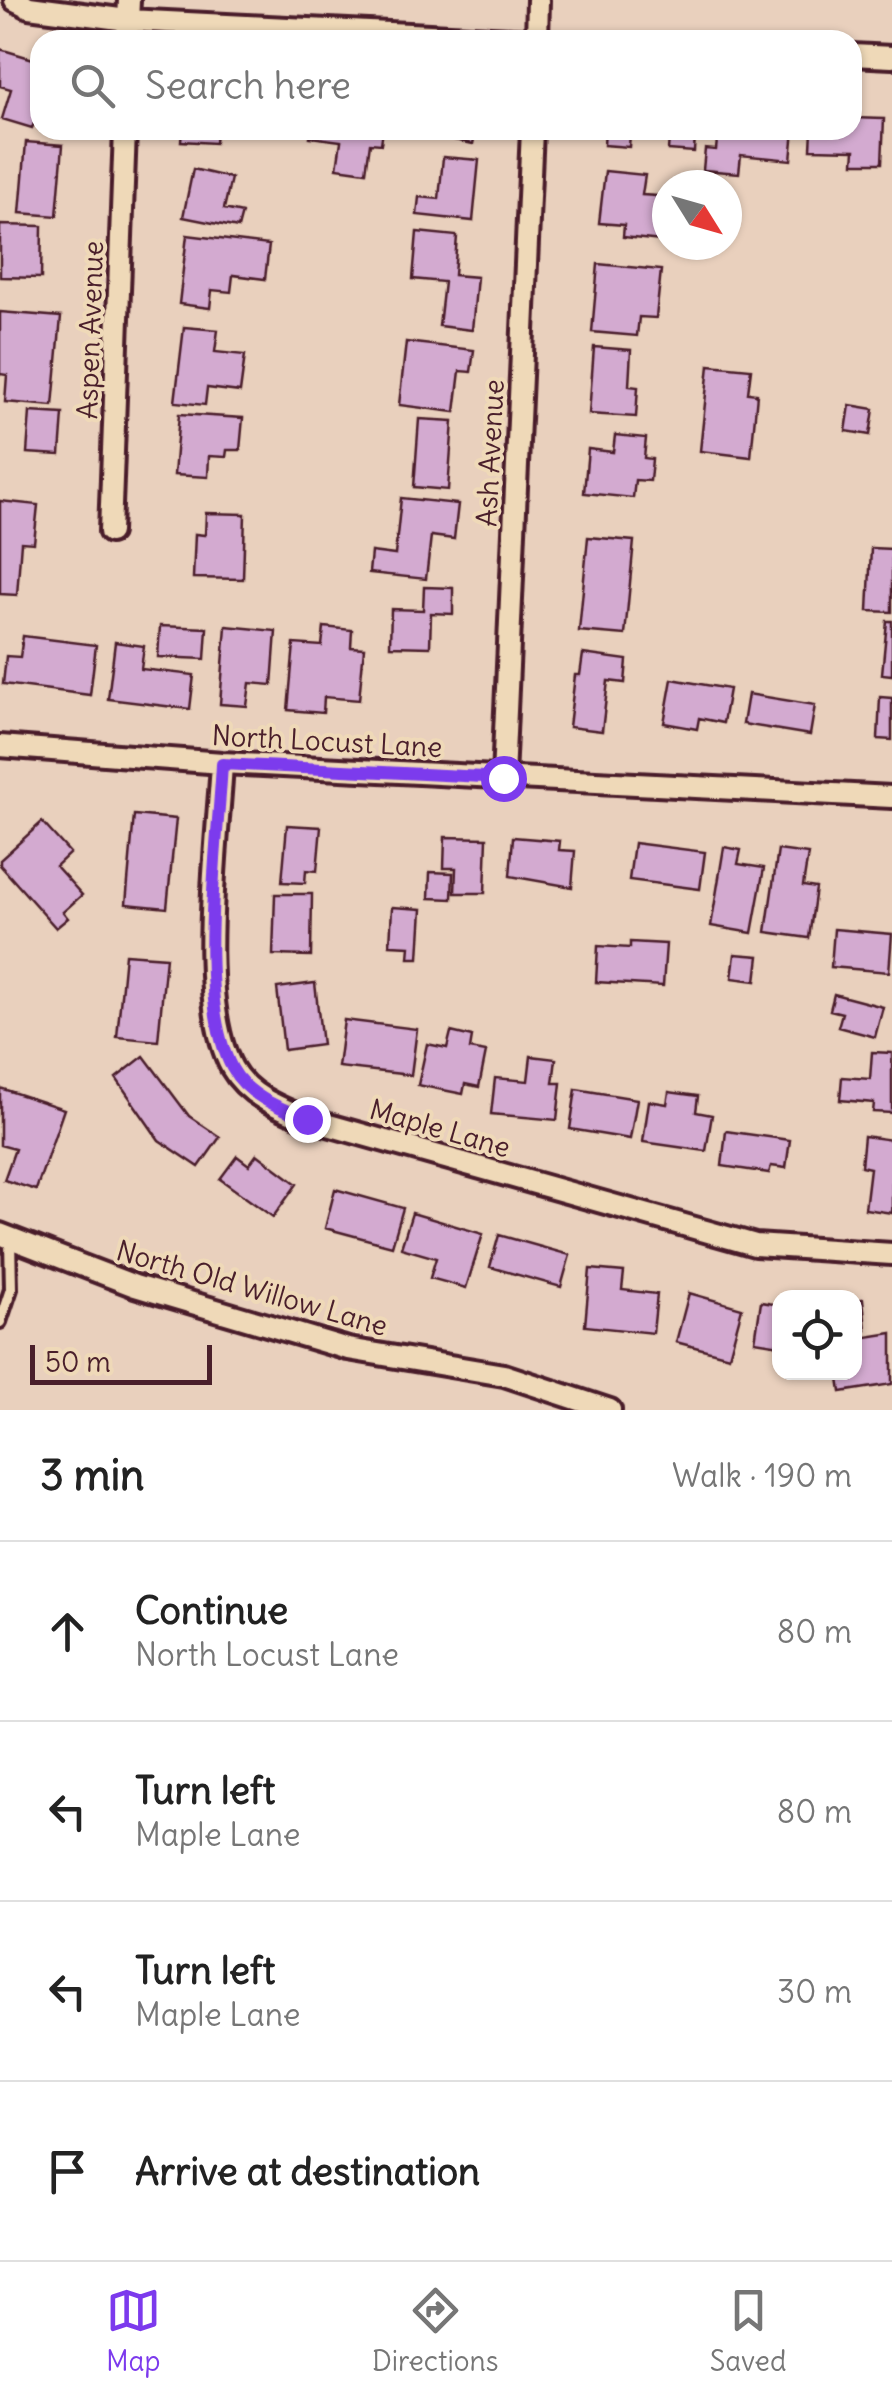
<!DOCTYPE html>
<html lang="en">
<head>
<meta charset="utf-8">
<style>
  :root { --surface:#fff; --page:#f2f2f2; --text:#222; --muted:#767676; --line:#e0e0e0; --accent:#7c3aed }
  body { margin:0; font-family:Delius,sans-serif; background:var(--page); color:var(--text) }
  .controls { position:absolute; right:30px; bottom:30px; display:grid; overflow:hidden; border-radius:20px; box-shadow:0 2px 8px #0004 }
  .controls button { width:90px; height:90px; display:grid; place-items:center; padding:0; border:0; border-bottom:2px solid var(--line); background:var(--surface); color:var(--text); font:50px sans-serif }
  .compass { position:absolute; left:652px; top:170px; width:90px; height:90px; border-radius:50%; background:var(--surface); box-shadow:0 2px 8px #0004; rotate:127deg }
  .scale { position:absolute; left:30px; bottom:25px; width:182px; box-sizing:border-box; padding-left:10px; border:5px solid #4a1f2b; border-top:0; font-size:28px; line-height:35px; white-space:nowrap; color:#4a1f2b; -webkit-text-stroke:8px #efd9b8; paint-order:stroke }
  .stop { position:absolute; width:30px; height:30px; margin:-22px; border:8px solid #7c3aed; border-radius:50%; background:#fff }
  .stop.end { background:#7c3aed; border-color:#fff; box-shadow:0 2px 10px #0008 }
  .list { margin:0; padding:0; list-style:none }
  h2 { display:flex; justify-content:space-between; align-items:center; height:130px; margin:0; padding:0 40px; font-size:42px }
  h2 small { font-size:32px; font-weight:400; color:var(--muted) }
  .list li { display:grid; grid-template-columns:65px 1fr auto; gap:30px; align-items:center; box-sizing:border-box; height:180px; padding:0 40px; border-top:2px solid var(--line) }
  .list b { display:block; font-size:38px; white-space:nowrap }
  .list p { margin:0; font-size:32px; white-space:nowrap; color:var(--muted) }
  .list em { font-size:32px; font-style:normal; color:var(--muted) }
  .icon { flex:none; width:55px; height:55px; fill:none; stroke:currentColor; stroke-width:2; stroke-linecap:round; stroke-linejoin:round }
  .map { position:relative; flex:none; width:892px; height:1410px; overflow:hidden }
  .search { position:absolute; background:var(--surface); box-shadow:0 2px 8px #0004; left:30px; right:30px; top:30px; height:110px; display:flex; align-items:center; gap:25px; box-sizing:border-box; padding:0 35px; border-radius:30px; color:var(--muted); font-size:38px }
  .sheet { height:850px; background:var(--surface) }
  nav { display:flex; justify-content:space-around; align-items:center; box-sizing:border-box; height:140px; border-top:2px solid var(--line); background:var(--surface); font-size:28px; color:var(--muted) }
  nav a { display:grid; justify-items:center; gap:5px }
  nav .on { color:var(--accent) }
  .map>svg:first-child { display:block }
  .building { fill:#d3aad0; stroke:#4a1f2b; stroke-width:2.5 }
  .lines { fill:none; stroke-linecap:round; stroke-linejoin:round }
  .lane-casing { stroke:#4a1f2b; stroke-width:18 }
  .street-casing { stroke:#4a1f2b; stroke-width:28 }
  .lane { stroke:#efd9b8; stroke-width:10 }
  .street { stroke:#efd9b8; stroke-width:20 }
  .route { stroke:#7c3aed; stroke-width:12 }
  .labels { text-anchor:middle; stroke-width:8; stroke-linejoin:round; paint-order:stroke }
  .street-label { font-size:28px; fill:#4a1f2b; stroke:#efd9b8 }
</style>
</head>
<body>
<div class="map">
<svg width="892" height="1410" viewBox="0 0 892 1410">
  <rect width="100%" height="100%" fill="#e9d0bd"/>
  <filter id="ink" filterUnits="userSpaceOnUse"><feTurbulence type="fractalNoise" baseFrequency=".01" numOctaves="2"/><feDisplacementMap in="SourceGraphic" scale="20" xChannelSelector="R" yChannelSelector="G"/><feConvolveMatrix kernelMatrix="1 2 1 2 8 2 1 2 1" color-interpolation-filters="sRGB"/></filter>
  <g filter="url(#ink)">
    <!-- building -->
    <path class="building" d="M 0,49 L 40,61 L 40,110 L 32,128 L 2,119 L 11,89 L 0,86 Z
      M 852,118 L 884,119 L 882,163 L 854,163 L 855,150 L 811,149 L 812,130 L 852,130 Z
      M 182,130 L 216,130 L 215,143 L 181,141 Z
      M 311,130 L 383,130 L 381,144 L 370,143 L 366,172 L 337,168 L 341,141 L 310,137 Z
      M 437,130 L 476,130 L 473,144 L 436,136 Z
      M 605,130 L 687,130 L 687,135 L 695,135 L 694,152 L 668,150 L 669,137 L 630,134 L 629,147 L 604,145 Z
      M 718,130 L 794,130 L 791,160 L 741,155 L 739,173 L 703,170 L 705,149 L 716,150 Z
      M 26,142 L 63,145 L 57,216 L 20,213 Z
      M 443,157 L 479,160 L 473,221 L 417,215 L 419,197 L 439,199 Z
      M 193,169 L 231,178 L 224,209 L 242,213 L 238,228 L 183,217 Z
      M 605,171 L 645,175 L 642,195 L 657,196 L 655,212 L 664,213 L 662,241 L 623,237 L 624,225 L 599,223 Z
      M 0,225 L 42,226 L 41,278 L 0,277 Z
      M 417,232 L 457,236 L 454,275 L 477,277 L 472,330 L 439,326 L 444,282 L 413,279 Z
      M 187,235 L 269,245 L 265,279 L 233,275 L 231,292 L 212,290 L 210,308 L 179,304 Z
      M 598,264 L 661,270 L 656,318 L 639,317 L 637,336 L 592,332 Z
      M 0,312 L 61,317 L 53,406 L 5,402 L 7,375 L 0,374 Z
      M 184,327 L 218,330 L 215,352 L 245,355 L 240,392 L 207,388 L 205,405 L 175,402 Z
      M 406,342 L 474,350 L 471,372 L 460,371 L 455,412 L 399,405 Z
      M 594,347 L 631,350 L 629,386 L 638,387 L 636,417 L 589,414 Z
      M 709,365 L 751,369 L 748,393 L 757,394 L 751,457 L 700,451 Z
      M 850,405 L 874,409 L 870,435 L 846,431 Z
      M 30,412 L 63,414 L 60,455 L 27,453 Z
      M 179,414 L 243,418 L 240,450 L 227,450 L 226,457 L 209,456 L 208,477 L 174,475 Z
      M 419,419 L 453,421 L 448,490 L 414,487 Z
      M 615,435 L 646,438 L 644,458 L 652,459 L 650,481 L 635,480 L 633,498 L 584,493 L 588,449 L 613,452 Z
      M 401,498 L 458,504 L 454,539 L 431,536 L 426,579 L 369,573 L 371,552 L 395,555 Z
      M 0,501 L 38,505 L 34,543 L 21,542 L 17,595 L 0,594 Z
      M 206,513 L 245,514 L 243,579 L 193,578 L 195,534 L 205,535 Z
      M 588,537 L 634,541 L 625,635 L 579,631 Z
      M 871,548 L 892,549 L 892,612 L 868,611 Z
      M 424,587 L 453,588 L 453,614 L 431,613 L 430,647 L 390,646 L 391,609 L 423,610 Z
      M 887,621 L 892,621 L 892,675 L 882,674 Z
      M 160,626 L 207,628 L 205,659 L 158,657 Z
      M 226,626 L 276,631 L 272,685 L 250,683 L 247,706 L 220,704 Z
      M 324,627 L 352,630 L 351,647 L 364,648 L 359,700 L 324,697 L 323,713 L 288,710 L 294,644 L 322,646 Z
      M 23,636 L 96,645 L 90,695 L 3,684 L 6,656 L 20,657 Z
      M 115,642 L 144,646 L 141,669 L 194,675 L 190,709 L 108,699 Z
      M 583,654 L 627,660 L 625,683 L 608,681 L 602,731 L 569,727 L 575,675 L 580,675 Z
      M 672,679 L 729,689 L 723,723 L 699,718 L 697,729 L 664,723 Z
      M 748,694 L 815,705 L 810,735 L 743,724 Z
      M 880,697 L 892,698 L 892,740 L 878,739 Z
      M 134,815 L 176,819 L 167,908 L 126,904 Z
      M 42,822 L 70,853 L 56,866 L 82,895 L 63,912 L 68,918 L 56,928 L 0,865 L 0,860 Z
      M 287,825 L 321,827 L 317,871 L 306,870 L 305,883 L 282,882 Z
      M 445,837 L 487,838 L 485,893 L 455,893 L 456,868 L 444,868 Z
      M 513,837 L 560,841 L 559,850 L 575,851 L 572,887 L 510,876 Z
      M 634,843 L 705,852 L 700,889 L 629,880 Z
      M 724,847 L 741,850 L 738,864 L 764,868 L 752,933 L 711,926 Z
      M 778,850 L 808,854 L 803,886 L 816,888 L 809,938 L 766,932 Z
      M 430,872 L 453,873 L 452,899 L 429,898 Z
      M 275,894 L 312,894 L 311,956 L 273,955 Z
      M 392,907 L 422,909 L 419,958 L 409,958 L 410,946 L 390,945 Z
      M 834,929 L 892,934 L 889,972 L 831,967 Z
      M 630,942 L 666,944 L 663,986 L 596,982 L 598,946 L 630,948 Z
      M 125,954 L 166,957 L 158,1041 L 117,1037 Z
      M 735,954 L 759,956 L 756,981 L 732,978 Z
      M 315,983 L 322,1045 L 284,1050 L 277,988 Z
      M 834,994 L 883,1007 L 875,1037 L 838,1027 L 842,1013 L 830,1010 Z
      M 344,1020 L 417,1029 L 411,1075 L 338,1067 Z
      M 451,1032 L 472,1037 L 470,1049 L 486,1052 L 479,1087 L 465,1084 L 463,1094 L 418,1085 L 427,1044 L 447,1048 Z
      M 872,1052 L 892,1053 L 892,1113 L 873,1112 L 874,1103 L 840,1100 L 842,1077 L 870,1079 Z
      M 144,1056 L 189,1116 L 220,1137 L 199,1167 L 159,1140 L 116,1078 Z
      M 531,1056 L 556,1059 L 553,1083 L 561,1083 L 557,1120 L 491,1114 L 495,1078 L 528,1081 Z
      M 0,1088 L 64,1109 L 36,1190 L 4,1180 L 15,1149 L 0,1145 Z
      M 576,1089 L 637,1099 L 630,1139 L 570,1129 Z
      M 669,1092 L 698,1096 L 696,1112 L 712,1115 L 706,1151 L 643,1142 L 649,1101 L 667,1104 Z
      M 726,1131 L 790,1140 L 786,1168 L 771,1166 L 769,1173 L 722,1166 Z
      M 864,1136 L 892,1140 L 892,1213 L 865,1209 L 870,1168 L 861,1166 Z
      M 257,1154 L 297,1184 L 273,1217 L 220,1179 L 237,1156 L 249,1165 Z
      M 335,1189 L 403,1208 L 392,1246 L 325,1228 Z
      M 412,1213 L 483,1234 L 466,1288 L 430,1278 L 436,1258 L 401,1248 Z
      M 499,1235 L 570,1255 L 561,1287 L 490,1267 Z
      M 590,1269 L 624,1272 L 622,1290 L 657,1294 L 653,1333 L 585,1326 Z
      M 689,1293 L 742,1308 L 729,1356 L 676,1342 Z
      M 863,1299 L 866,1330 L 854,1331 L 854,1300 Z
      M 761,1302 L 780,1305 L 780,1345 L 755,1341 Z
      M 892,1333 L 892,1384 L 841,1392 L 838,1372 L 854,1372 L 854,1339 Z"/>
    <g class="lines">
      <!-- lane casing -->
      <g class="lane-casing">
        <path id="lane" d="M 0,1322 L 11,1289 L 10,1240"/>
      </g>
      <!-- street casing -->
      <g class="street-casing">
        <path id="street" d="M 15,0 L 29,7 L 127,20 L 533,40
          M 127,40 L 129,0
          M 537,40 L 538,0
          M 852,55 L 892,57
          M 110,532 L 125,130
          M 0,746 L 222,763 L 892,797
          M 222,763 C 218,843 195,1001 232,1068 C 248,1096 280,1108 307,1119 L 755,1245 L 892,1254
          M 503,778 L 532,130
          M 0,1234 L 135,1286 L 348,1349 L 504,1375 L 610,1410"/>
      </g>
      <!-- lane -->
      <use href="#lane" class="lane"/>
      <!-- street -->
      <use href="#street" class="street"/>
    </g>
  </g>
  <g class="lines" filter="url(#ink)">
    <!-- route -->
    <path class="route" d="M 307,1119 C 280,1108 247,1096 232,1068 C 195,1000 218,845 222,764 L 503,778"/>
  </g>
  <g class="labels">
    <!-- street labels -->
    <g class="street-label">
      <text transform="translate(90 330) rotate(-88)" y="10">Aspen Avenue</text>
      <text transform="translate(490 453) rotate(-87)" y="10">Ash Avenue</text>
      <text transform="translate(327 741) rotate(3)" y="10">North Locust Lane</text>
      <text transform="translate(440 1128) rotate(16)" y="10">Maple Lane</text>
      <text transform="translate(252 1288) rotate(16)" y="10">North Old Willow Lane</text>
    </g>
  </g>
</svg>
<div class="controls">
<button><svg class="icon" aria-label="locate" viewBox="0 0 24 24"><circle cx="12" cy="12" r="6"/><path d="M12 2v4M12 18v4M2 12h4M18 12h4"/></svg></button>
</div>
<svg class="compass" viewBox="-18 -18 36 36"><path d="M0-13l5 13h-10z" fill="#e53935"/><path d="M0 13l5-13h-10z" fill="#767676"/></svg>
<div class="scale">50 m</div>
<div class="stop" style="left:503px;top:778px"></div>
<div class="stop end" style="left:307px;top:1119px"></div>
<div class="search"><svg class="icon" aria-label="search" viewBox="0 0 24 24"><circle cx="10" cy="10" r="6"/><path d="M15 15l6 6"/></svg>Search here</div>
</div>
<section class="sheet">
<h2>3 min<small>Walk · 190 m</small></h2>
<ul class="list">
<li><svg class="icon" aria-label="ahead" viewBox="0 0 24 24"><path d="M12 20V5M6 11l6-6 6 6"/></svg><div><b>Continue</b><p>North Locust Lane</p></div><em>80 m</em></li>
<li><svg class="icon" aria-label="left" viewBox="0 0 24 24"><path d="M17 20v-9H6M10 6l-5 5 5 5"/></svg><div><b>Turn left</b><p>Maple Lane</p></div><em>80 m</em></li>
<li><svg class="icon" aria-label="left" viewBox="0 0 24 24"><path d="M17 20v-9H6M10 6l-5 5 5 5"/></svg><div><b>Turn left</b><p>Maple Lane</p></div><em>30 m</em></li>
<li><svg class="icon" aria-label="arrive" viewBox="0 0 24 24"><path d="M6 21V4h12l-3 4 3 4H6"/></svg><div><b>Arrive at destination</b></div></li>
</ul>
</section>
<nav>
<a class="on"><svg class="icon" aria-label="map" viewBox="0 0 24 24"><path d="M3 6l6-2 6 2 6-2v14l-6 2-6-2-6 2zM9 4v14M15 6v14"/></svg>Map</a>
<a><svg class="icon" aria-label="directions" viewBox="0 0 24 24"><path d="M12 3l9 9-9 9-9-9zM9 14v-3h6M13 9l2 2-2 2"/></svg>Directions</a>
<a><svg class="icon" aria-label="saved" viewBox="0 0 24 24"><path d="M7 4h10v16l-5-4-5 4z"/></svg>Saved</a>
</nav>
</body>
</html>
